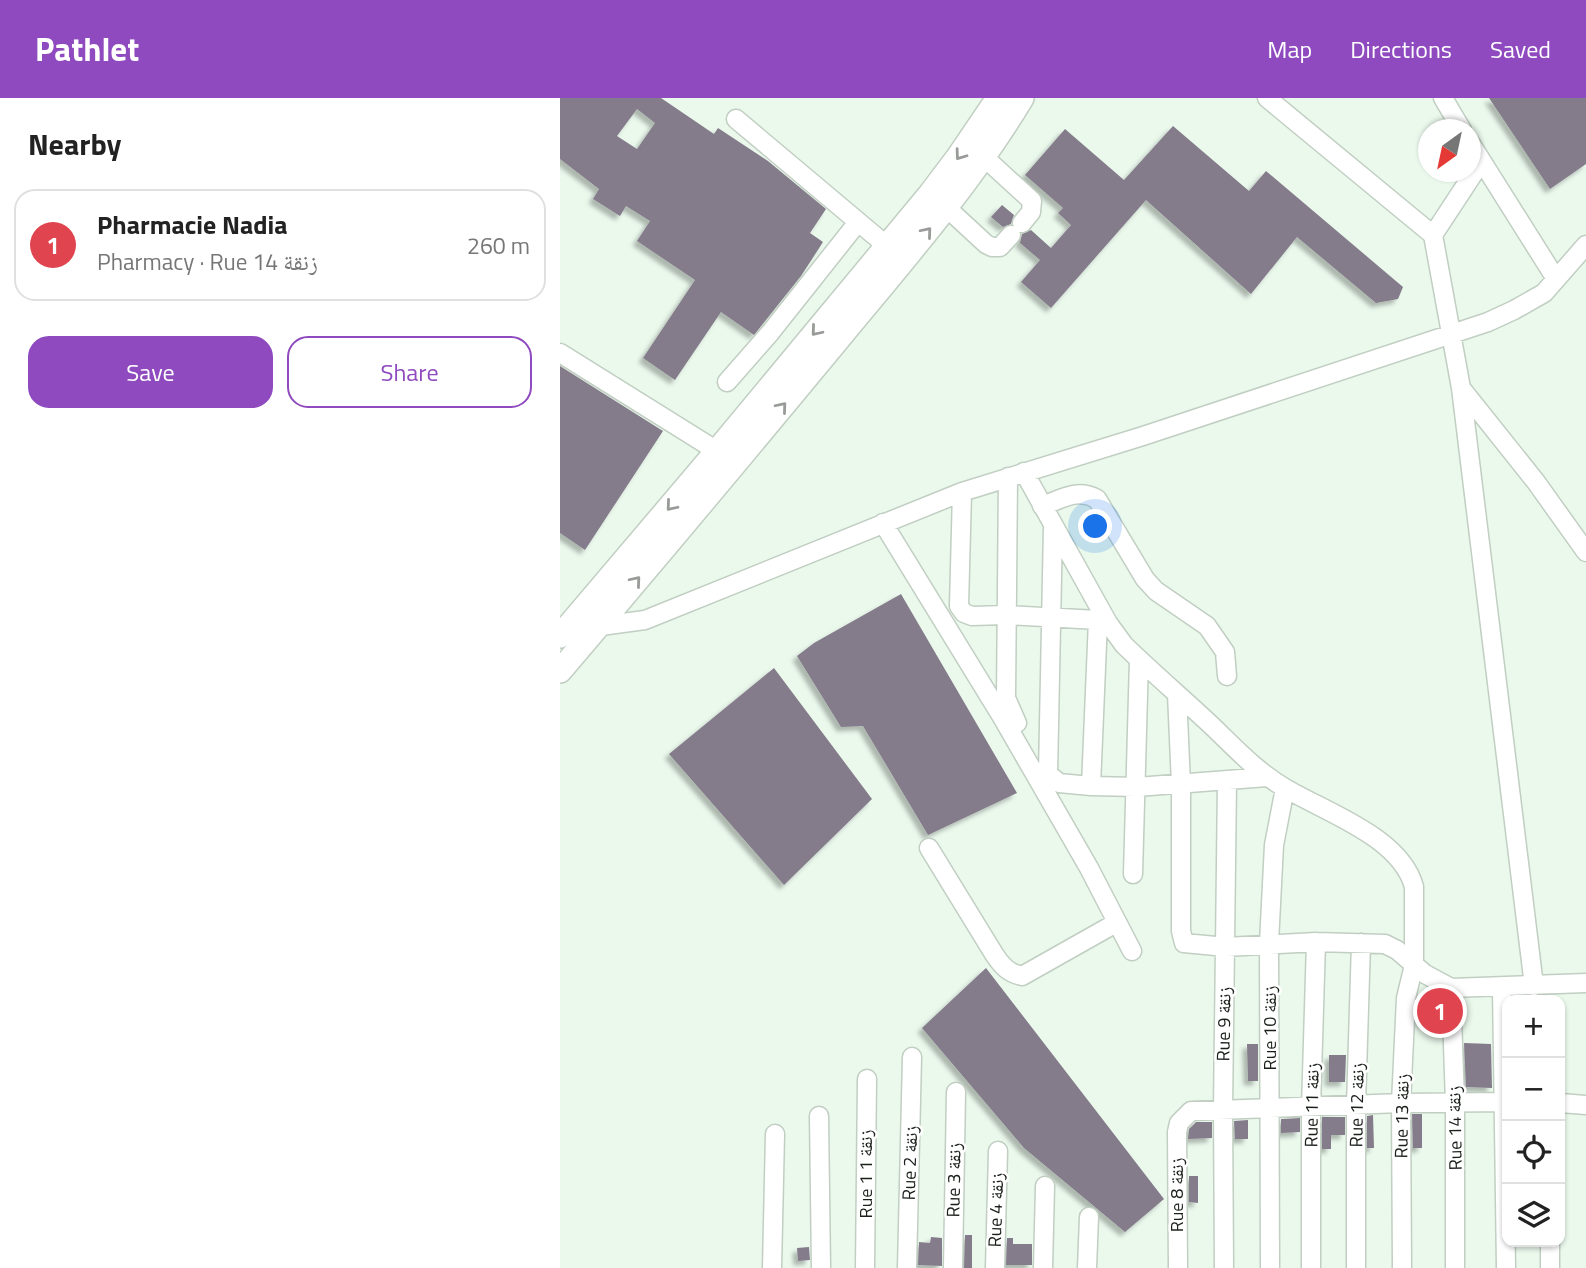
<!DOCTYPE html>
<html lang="en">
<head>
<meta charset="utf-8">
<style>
  :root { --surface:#fff; --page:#f2f2f2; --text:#222; --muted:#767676; --line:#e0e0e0; --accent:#8e4abe }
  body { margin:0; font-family:"Titillium Web","Noto Naskh Arabic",sans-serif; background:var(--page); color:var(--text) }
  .controls { position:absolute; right:21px; bottom:21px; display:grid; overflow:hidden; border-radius:14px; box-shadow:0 2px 5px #0004 }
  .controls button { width:63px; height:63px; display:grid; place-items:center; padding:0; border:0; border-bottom:2px solid var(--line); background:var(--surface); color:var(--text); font:35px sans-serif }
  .compass { position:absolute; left:858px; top:21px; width:63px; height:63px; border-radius:50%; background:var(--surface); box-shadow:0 2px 5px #0004; rotate:213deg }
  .you { position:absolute; left:536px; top:429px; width:24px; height:24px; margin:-18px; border:5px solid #fff; border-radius:50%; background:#1a73e8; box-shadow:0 0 0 10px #1a73e833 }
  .badge { display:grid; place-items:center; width:46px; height:46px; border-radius:50%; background:var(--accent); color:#fff; font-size:23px; font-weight:700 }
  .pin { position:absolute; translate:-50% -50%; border:4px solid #fff; box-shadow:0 2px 7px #0006 }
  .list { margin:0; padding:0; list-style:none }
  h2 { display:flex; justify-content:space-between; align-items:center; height:91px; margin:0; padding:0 28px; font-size:30px }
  h2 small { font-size:23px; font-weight:400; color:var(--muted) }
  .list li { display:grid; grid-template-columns:46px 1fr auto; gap:21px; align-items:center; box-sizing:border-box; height:112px; margin:0 14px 14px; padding:0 14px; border:2px solid var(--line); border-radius:21px }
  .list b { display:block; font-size:26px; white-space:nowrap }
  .list p { margin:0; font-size:23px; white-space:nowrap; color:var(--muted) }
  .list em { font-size:23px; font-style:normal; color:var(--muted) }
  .actions { display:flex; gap:14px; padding:21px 28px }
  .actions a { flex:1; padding:16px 0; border:2px solid var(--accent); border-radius:21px; text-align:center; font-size:24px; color:var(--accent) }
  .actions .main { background:var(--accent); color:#fff }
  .icon { flex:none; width:38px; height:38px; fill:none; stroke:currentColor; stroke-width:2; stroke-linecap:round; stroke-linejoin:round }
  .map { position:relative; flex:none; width:1026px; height:1170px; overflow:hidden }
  header { display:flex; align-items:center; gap:42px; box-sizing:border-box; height:98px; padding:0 35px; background:var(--accent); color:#fff }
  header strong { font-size:33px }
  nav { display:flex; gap:38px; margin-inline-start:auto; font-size:24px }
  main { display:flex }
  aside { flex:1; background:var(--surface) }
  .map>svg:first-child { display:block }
  .building { fill:#847c8a; fill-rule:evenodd; filter:url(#shadow) }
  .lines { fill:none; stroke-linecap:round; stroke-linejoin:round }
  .minor-casing { stroke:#c1cec2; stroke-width:21 }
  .major-casing { stroke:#c1cec2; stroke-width:26 }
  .minor { stroke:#fff; stroke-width:18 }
  .major { stroke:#fff; stroke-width:23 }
  .oneway { stroke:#989b98 }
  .labels { text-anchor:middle; stroke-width:5; stroke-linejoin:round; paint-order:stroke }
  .street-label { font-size:18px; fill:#1b201b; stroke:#fff }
</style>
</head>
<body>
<header>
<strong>Pathlet</strong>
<nav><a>Map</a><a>Directions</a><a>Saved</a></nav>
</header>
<main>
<aside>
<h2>Nearby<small></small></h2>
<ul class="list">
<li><span class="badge" style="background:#e0444e">1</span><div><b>Pharmacie Nadia</b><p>Pharmacy · Rue 14 زنقة</p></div><em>260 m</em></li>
</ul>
<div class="actions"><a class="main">Save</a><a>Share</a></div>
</aside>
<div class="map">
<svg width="1026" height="1170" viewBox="0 0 1026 1170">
  <defs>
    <filter id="shadow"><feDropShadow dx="-4.5" dy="4.5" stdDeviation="2" flood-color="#0004"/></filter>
  </defs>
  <rect width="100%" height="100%" fill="#ebf9ed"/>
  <!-- building -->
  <path class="building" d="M 0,0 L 101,0 L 154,36 L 158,30 L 208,63 L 266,111 L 250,135 L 263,144 L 241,178 L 194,237 L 161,214 L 115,282 L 83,260 L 135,182 L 77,143 L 90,123 L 66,108 L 60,118 L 33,101 L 39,91 L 0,61 ZM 77,11 L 95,25 L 77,51 L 57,38 Z
    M 929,0 L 1026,0 L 1026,66 L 990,91 Z
    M 613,28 L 689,93 L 706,73 L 843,189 L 838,201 L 816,205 L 737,139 L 691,196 L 586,102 L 491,210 L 461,184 L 480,162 L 460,145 L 462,136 L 471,132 L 491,150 L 511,127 L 498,115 L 503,110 L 465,77 L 505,31 L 564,82 Z
    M 442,107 L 454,117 L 451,126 L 443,129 L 431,119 Z
    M 0,268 L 103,333 L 25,452 L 0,435 Z
    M 341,496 L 457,695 L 368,737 L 303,628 L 281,629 L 237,558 L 254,545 Z
    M 214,570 L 312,701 L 224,787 L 109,656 Z
    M 426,870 L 604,1101 L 565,1134 L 464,1050 L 362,930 Z
    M 880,905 L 881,923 L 861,924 L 860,906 Z
    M 904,945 L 931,946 L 932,990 L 906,989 Z
    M 687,946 L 698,946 L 698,983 L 688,983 Z
    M 769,957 L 786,957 L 785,984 L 769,984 Z
    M 852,1016 L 862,1016 L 862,1050 L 853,1050 Z
    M 813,1017 L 814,1050 L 807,1050 L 807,1018 Z
    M 762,1019 L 785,1019 L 785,1037 L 771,1037 L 771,1051 L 762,1051 Z
    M 740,1020 L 740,1034 L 721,1035 L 721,1021 Z
    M 688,1022 L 688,1041 L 675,1041 L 674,1023 Z
    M 636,1024 L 652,1024 L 652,1040 L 628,1041 L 629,1031 Z
    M 629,1078 L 638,1078 L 638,1105 L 629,1104 Z
    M 405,1137 L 412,1137 L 412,1170 L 404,1170 Z
    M 371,1139 L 382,1140 L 382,1168 L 358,1167 L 359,1144 L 370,1145 Z
    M 447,1140 L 453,1140 L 453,1146 L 472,1146 L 472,1167 L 446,1167 Z
    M 249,1149 L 250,1162 L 238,1163 L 237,1150 Z"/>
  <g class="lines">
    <!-- minor casing -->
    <g class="minor-casing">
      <path id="minor" d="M 707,0 L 873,137 L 901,290 L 974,888
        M 883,0 L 902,32
        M 176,21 L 327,148
        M 911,46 L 996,181
        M 424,59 L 472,103 L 471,114 L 462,125
        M 387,110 L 426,146 L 432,149 L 440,149 L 451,137
        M 873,137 L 921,64
        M 0,255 L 157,353
        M 167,284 L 210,235 L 298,124
        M 901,290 L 976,384 L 1026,454
        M 464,374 L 548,525 L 564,547 C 592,574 622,600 651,627 C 674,649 697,674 725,690 C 765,714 841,739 854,789 L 854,867 L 846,900 L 841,1005 L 842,1170
        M 448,379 L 446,600 L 457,625
        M 402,394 L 399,508 L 404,515 L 412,518 L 445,517 L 538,522 L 548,525
        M 482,408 C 502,401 517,390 537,401 L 585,481 L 596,493 L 647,528 L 665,554 L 667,578
        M 323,425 L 442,619 L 529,770 L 572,853
        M 493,429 L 488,676 L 499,685 L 531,688 L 577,689 L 707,679
        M 33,529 L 85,522 L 402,394 L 583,338 L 928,224 L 954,212 L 984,195 L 1026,147
        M 617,596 L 621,686 L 621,833 L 624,845 L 666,849 L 756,844 L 825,846 L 837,852 L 865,876 L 891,890 L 1026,885
        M 531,688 L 538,522
        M 369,750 L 434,856 C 442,868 448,875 462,878 L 556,825
        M 573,776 L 579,561
        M 942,889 L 946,1170
        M 891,890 L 895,1004 L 895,1170
        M 1000,1005 L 1026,1007
        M 259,1018 L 261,1170
        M 212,1170 L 215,1036
        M 305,1170 L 307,981
        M 347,1170 L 352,959
        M 393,1170 L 396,994
        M 435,1170 L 438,1053
        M 483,1170 L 485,1088
        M 527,1170 L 529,1119
        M 618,1170 L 617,1034 L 619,1025 L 631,1013 L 841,1005 L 947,1004
        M 664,1170 L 663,1011 L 667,683
        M 710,1170 L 709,845 L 714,747 L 725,690
        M 751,1170 L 751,1010 L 756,844
        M 796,1170 L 796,1007 L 801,845
        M 990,1170 L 990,1144"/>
    </g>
    <!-- major casing -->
    <g class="major-casing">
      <path id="major" d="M 0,538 L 157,353 L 370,96 L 398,59 L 438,0
        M 0,573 C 93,464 185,354 276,244 C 341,165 409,88 462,0"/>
    </g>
    <!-- minor -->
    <use href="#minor" class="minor"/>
    <!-- major -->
    <use href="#major" class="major"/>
  </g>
  <!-- one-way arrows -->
  <defs><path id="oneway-chevron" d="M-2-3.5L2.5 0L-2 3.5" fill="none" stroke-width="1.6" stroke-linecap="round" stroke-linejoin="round" transform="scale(1.75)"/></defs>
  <g class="oneway">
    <use href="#oneway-chevron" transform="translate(400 57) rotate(126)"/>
    <use href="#oneway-chevron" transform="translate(367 134) rotate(-50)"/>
    <use href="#oneway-chevron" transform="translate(256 233) rotate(130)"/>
    <use href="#oneway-chevron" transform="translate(222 309) rotate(-50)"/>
    <use href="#oneway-chevron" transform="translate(111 408) rotate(130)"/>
    <use href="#oneway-chevron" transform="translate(76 483) rotate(-50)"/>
  </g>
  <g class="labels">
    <!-- street labels -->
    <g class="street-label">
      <text transform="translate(664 926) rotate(-89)" y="6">Rue 9 زنقة</text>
      <text transform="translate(710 930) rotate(-90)" y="6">Rue 10 زنقة</text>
      <text transform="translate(752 1007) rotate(-89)" y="6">Rue 11 زنقة</text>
      <text transform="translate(797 1007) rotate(-89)" y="6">Rue 12 زنقة</text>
      <text transform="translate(842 1018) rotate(-89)" y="6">Rue 13 زنقة</text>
      <text transform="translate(895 1030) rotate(-91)" y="6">Rue 14 زنقة</text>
      <text transform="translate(350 1065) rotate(-88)" y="6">Rue 2 زنقة</text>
      <text transform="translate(306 1076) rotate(-90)" y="6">Rue 1 زنقة 1</text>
      <text transform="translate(394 1082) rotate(-89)" y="6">Rue 3 زنقة</text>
      <text transform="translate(617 1097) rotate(-90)" y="6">Rue 8 زنقة</text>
      <text transform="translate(436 1112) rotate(-88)" y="6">Rue 4 زنقة</text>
    </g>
  </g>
</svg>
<div class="controls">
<button>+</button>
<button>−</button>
<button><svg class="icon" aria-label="locate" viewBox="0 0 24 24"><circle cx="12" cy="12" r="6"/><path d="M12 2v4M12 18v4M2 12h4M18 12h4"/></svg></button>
<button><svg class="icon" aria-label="layers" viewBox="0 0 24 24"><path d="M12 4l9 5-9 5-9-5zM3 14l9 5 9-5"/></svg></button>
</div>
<svg class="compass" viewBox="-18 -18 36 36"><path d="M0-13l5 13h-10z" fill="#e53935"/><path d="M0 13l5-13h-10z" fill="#767676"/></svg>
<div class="you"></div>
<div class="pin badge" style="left:880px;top:913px;background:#e0444e">1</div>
</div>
</main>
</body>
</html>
